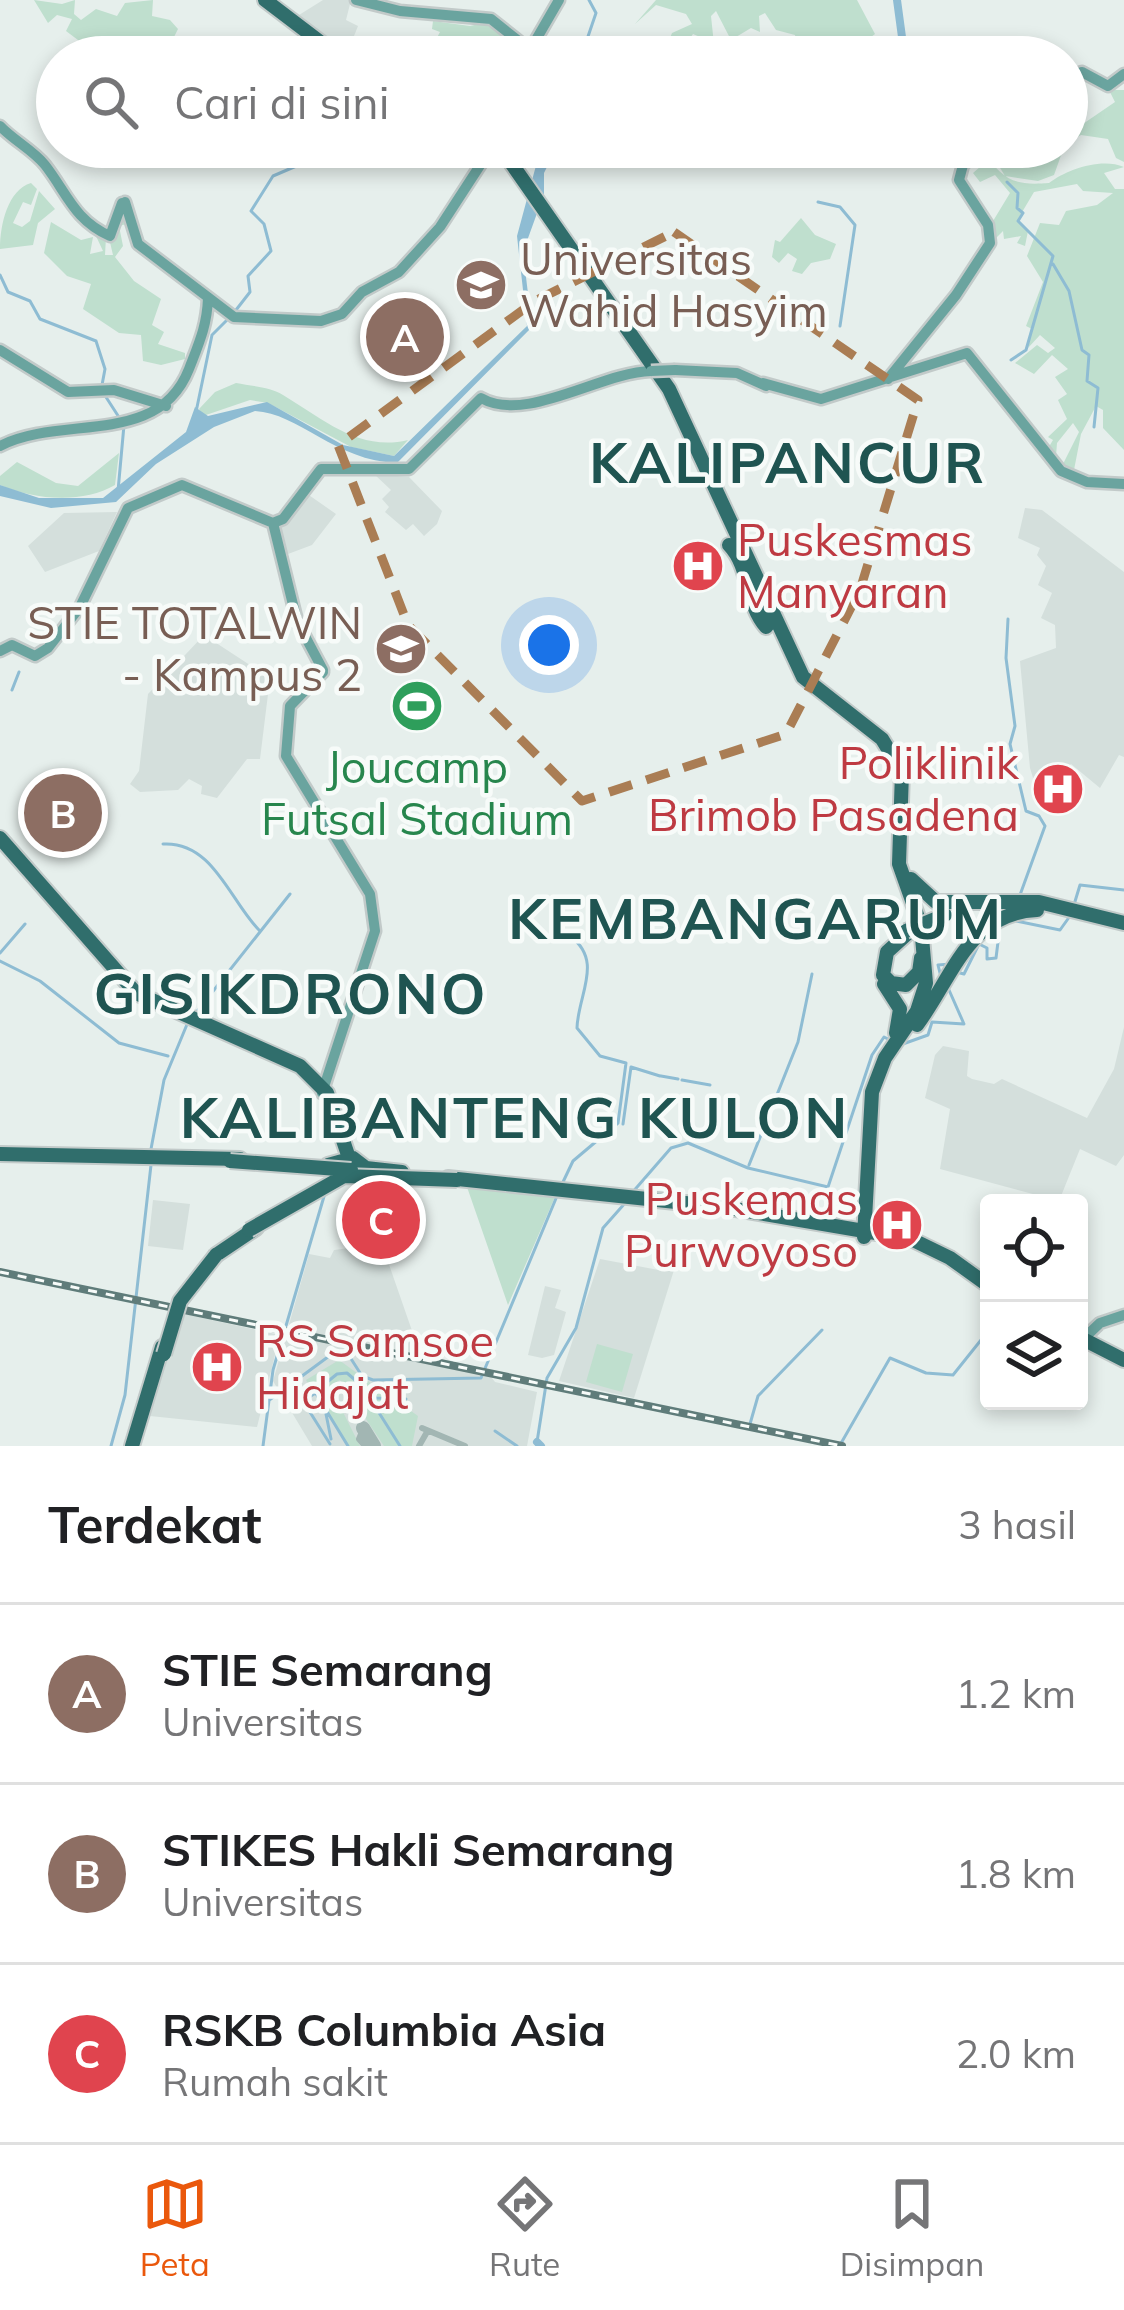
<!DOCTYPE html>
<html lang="id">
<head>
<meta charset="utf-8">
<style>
  :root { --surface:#fff; --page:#f6f6f6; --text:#202124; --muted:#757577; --line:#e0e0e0; --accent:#ea580c }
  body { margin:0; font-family:Mulish,sans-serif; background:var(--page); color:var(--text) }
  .controls { position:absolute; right:36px; bottom:36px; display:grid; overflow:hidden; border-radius:12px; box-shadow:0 6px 18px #0003 }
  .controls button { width:108px; height:108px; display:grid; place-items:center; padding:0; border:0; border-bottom:3px solid var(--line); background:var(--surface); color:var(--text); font:60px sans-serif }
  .you { position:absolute; left:549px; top:645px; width:42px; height:42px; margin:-30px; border:9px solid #fff; border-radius:50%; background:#1a73e8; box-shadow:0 0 0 18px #1a73e833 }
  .badge { display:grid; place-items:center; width:78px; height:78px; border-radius:50%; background:var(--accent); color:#fff; font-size:39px; font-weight:700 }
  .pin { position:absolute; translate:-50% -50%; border:6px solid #fff; box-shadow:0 3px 12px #0006 }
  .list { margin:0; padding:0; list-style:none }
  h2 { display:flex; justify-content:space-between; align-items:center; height:156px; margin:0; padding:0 48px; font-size:51px }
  h2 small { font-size:39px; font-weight:400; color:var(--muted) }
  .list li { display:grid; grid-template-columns:78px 1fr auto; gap:36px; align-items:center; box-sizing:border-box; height:180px; padding:0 48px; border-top:3px solid var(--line) }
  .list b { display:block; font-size:45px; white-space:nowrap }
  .list p { margin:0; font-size:39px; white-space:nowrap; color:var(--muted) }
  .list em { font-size:39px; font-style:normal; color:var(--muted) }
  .icon { flex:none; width:66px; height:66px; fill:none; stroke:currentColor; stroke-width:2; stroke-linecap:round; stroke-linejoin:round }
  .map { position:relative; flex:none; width:1124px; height:1446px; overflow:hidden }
  .search { position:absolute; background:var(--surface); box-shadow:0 6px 18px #0003; left:36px; right:36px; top:36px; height:132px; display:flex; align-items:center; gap:30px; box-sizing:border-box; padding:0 42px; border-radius:66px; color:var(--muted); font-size:45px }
  .sheet { height:696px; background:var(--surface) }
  nav { display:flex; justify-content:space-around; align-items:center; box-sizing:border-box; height:168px; border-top:3px solid var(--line); background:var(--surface); font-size:33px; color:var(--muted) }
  nav a { display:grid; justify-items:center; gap:6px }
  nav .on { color:var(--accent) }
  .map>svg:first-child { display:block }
  .built { fill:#d4dfdc }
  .green { fill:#bfdfce }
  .water { fill:#8ebcd3 }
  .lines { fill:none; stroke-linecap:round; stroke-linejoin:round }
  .stream { stroke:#8ebcd3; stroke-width:3 }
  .river { stroke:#8ebcd3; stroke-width:8 }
  .taxiway { stroke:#a2b6b3; stroke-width:6 }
  .runway { stroke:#a2b6b3; stroke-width:14 }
  .major-casing { stroke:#c2cac9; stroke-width:15 }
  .highway-casing { stroke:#c2cac9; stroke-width:18 }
  .major { stroke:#6aa49f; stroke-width:10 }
  .highway { stroke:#306e6c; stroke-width:14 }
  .rail-casing { stroke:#5f7c7a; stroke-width:8 }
  .rail { stroke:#f7fbf9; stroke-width:3; stroke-dasharray:9; stroke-linecap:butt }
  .major-bridge-casing { stroke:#c2cac9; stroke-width:15; stroke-linecap:butt }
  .highway-bridge-casing { stroke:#c2cac9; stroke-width:18; stroke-linecap:butt }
  .major-bridge { stroke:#6aa49f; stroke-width:10 }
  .highway-bridge { stroke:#306e6c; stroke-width:14 }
  .marked { fill:none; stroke:#aa7d54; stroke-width:9; stroke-dasharray:24 15; stroke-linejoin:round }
  .labels { text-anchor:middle; stroke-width:9; stroke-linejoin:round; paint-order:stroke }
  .education-label { font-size:45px; fill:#785e54; stroke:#f7fbf9; text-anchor:start }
  .health-label { font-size:45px; fill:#be3a42; stroke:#f7fbf9; text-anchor:start }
  .leisure-label { font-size:45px; fill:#27864d; stroke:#f7fbf9 }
  .district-label { font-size:57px; font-weight:bold; letter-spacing:3px; fill:#1f5451; stroke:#f7fbf9 }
</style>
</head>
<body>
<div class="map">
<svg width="1124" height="1446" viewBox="0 0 1124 1446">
  <rect width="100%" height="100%" fill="#e6efec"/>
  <!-- built -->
  <path class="built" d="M 323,0 L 351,0 L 346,20 L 358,26 L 354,36 L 365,39 L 363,46 L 331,51 L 291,20 Z
    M 374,474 L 409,477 L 442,511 L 437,524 L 424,536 L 413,524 L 406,530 L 385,512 L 389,507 L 382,499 L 391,490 Z
    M 306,493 L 336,514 L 312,545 L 288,554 L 278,530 Z
    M 1025,508 L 1042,510 L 1124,572 L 1124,757 L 1119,755 L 1100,788 L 1071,764 L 1037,791 L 1030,768 L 1020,661 L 1056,648 L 1055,625 L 1041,618 L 1052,593 L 1038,585 L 1046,566 L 1037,555 L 1040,548 L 1018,538 Z
    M 117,512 L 99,551 L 45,572 L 28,546 L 64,513 Z
    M 204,635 L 270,678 L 260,759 L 247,759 L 217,798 L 201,794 L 202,786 L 189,779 L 178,790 L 140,792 L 130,784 L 139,771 L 148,694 Z
    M 1124,1027 L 1124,1155 L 1116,1166 L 1080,1149 L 1059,1201 L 940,1169 L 950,1109 L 925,1098 L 935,1055 L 943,1046 L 969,1051 L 967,1076 L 972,1079 L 994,1084 L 1002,1079 L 1087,1118 L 1114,1069 Z
    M 370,1181 L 397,1181 L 394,1195 L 384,1194 L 379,1213 L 408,1233 L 406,1244 L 385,1253 L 418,1348 L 429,1356 L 485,1369 L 495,1382 L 537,1392 L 527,1446 L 312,1446 L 273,1381 L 309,1254 L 330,1258 L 334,1250 L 349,1248 L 353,1216 L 365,1217 L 357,1197 Z
    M 153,1200 L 190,1204 L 183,1250 L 148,1246 Z
    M 676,1255 L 684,1262 L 674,1270 L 634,1398 L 559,1381 L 600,1259 L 664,1271 Z
    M 545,1286 L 561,1290 L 555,1308 L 566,1312 L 554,1355 L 542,1358 L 528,1355 Z
    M 180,1313 L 280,1335 L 257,1427 L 150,1416 Z"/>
  <!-- green -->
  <path class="green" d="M 34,0 L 62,4 L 75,0 L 74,14 L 81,20 L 96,9 L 117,16 L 125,3 L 153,0 L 152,16 L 170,20 L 178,29 L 174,37 L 179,49 L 174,57 L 99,57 L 103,51 L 97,43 L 90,49 L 66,31 L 72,19 L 57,15 L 48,23 Z
    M 656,0 L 857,0 L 875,34 L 871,37 L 888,53 L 887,57 L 805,57 L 797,49 L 795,35 L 776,30 L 765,13 L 759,16 L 760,32 L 751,28 L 731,40 L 716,11 L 711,16 L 715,54 L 708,57 L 700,37 L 693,34 L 683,48 L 668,43 L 672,33 L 692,24 L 686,14 L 656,5 L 635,24 Z
    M 497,20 L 529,42 L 512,57 L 438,57 L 432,47 L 440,32 L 432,29 L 433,21 L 470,26 Z
    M 1109,90 L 1124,90 L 1124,162 L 1116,158 L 1108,139 L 1081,135 L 1067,143 L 1067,116 L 1077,128 L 1115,102 Z
    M 1001,147 L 1000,154 L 1064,147 L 1054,175 L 1038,181 L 1005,176 L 988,148 Z
    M 981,150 C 1004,179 1011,186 1049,183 C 1066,170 1101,157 1124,167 L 1104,173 L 1115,189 L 1124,189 L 1124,450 L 1103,428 L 1103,410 L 1096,406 L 1081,434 L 1073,475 L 1055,461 L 1063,464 L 1079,432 L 1073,423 L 1057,443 L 1056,456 L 1047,450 L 1053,440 L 1048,437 L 1067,419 L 1058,400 L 1067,394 L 1055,377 L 1068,369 L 1052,355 L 1034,374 L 1015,363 L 1037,345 L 1048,353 L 1055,348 L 1040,335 L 1028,348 L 1032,329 L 1026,326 L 1043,282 L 1027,256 L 1040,223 L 1059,225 L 1066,211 L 1097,205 L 1113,193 L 1083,191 L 1077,184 L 1034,192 L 1018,219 L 1028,231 L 1025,246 L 1017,243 L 1021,236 L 1004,239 L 1003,231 L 993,241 L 990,226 L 1010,193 L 995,175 L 980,182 L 973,173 L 981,166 Z
    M 31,183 L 37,189 L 31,205 L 23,202 L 13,223 L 22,227 L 30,221 L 39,191 L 55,209 L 38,223 L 33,245 L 0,249 C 0,224 8,190 31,183 Z
    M 134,211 L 138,221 L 119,226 L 123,246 L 115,257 L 134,281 L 161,299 L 152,325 L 164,332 L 158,344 L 185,353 L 185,359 L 161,365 L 143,361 L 141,335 L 119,333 L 83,309 L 91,284 L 67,276 L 44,253 L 51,222 L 81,240 L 93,237 L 90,254 L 103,251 L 96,236 L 106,237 L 105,255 L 113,255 L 109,238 L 120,219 Z
    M 801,218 L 815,235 L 836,244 L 830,259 L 811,263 L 802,274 L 792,271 L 797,259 L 788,253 L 779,263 L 772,257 L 775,240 L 780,242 Z
    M 236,383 C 251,386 271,387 283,395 C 323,419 359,452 408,440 L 394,456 L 351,447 L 268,403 L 250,400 L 203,416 L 199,409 L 215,392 Z
    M 119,453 L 115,485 C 83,504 34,500 0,485 L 0,476 L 17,462 L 56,483 L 78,486 Z
    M 467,1187 L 555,1197 L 508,1305 Z
    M 597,1344 L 633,1354 L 622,1392 L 586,1382 Z
    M 339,1360 L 372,1384 L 395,1384 L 404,1406 L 418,1416 L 412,1446 L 384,1446 L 340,1380 L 330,1386 L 360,1446 L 348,1446 L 306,1380 Z"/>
  <!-- water -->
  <path class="water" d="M 541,147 L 557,147 L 544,173 L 544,194 L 523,252 L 532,327 L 397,463 C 336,461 298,413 255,411 L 214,427 L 156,464 L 116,502 L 51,508 L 0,496 L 0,485 L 39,498 L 103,498 L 186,432 L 195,407 L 208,416 L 267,402 L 343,445 L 394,456 L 527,326 L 517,236 Z"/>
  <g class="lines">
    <!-- stream -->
    <path class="stream" d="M 581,57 L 596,13 L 589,0
      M 1007,182 L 1018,193 L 1017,208 L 1023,213 L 1018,221 L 1053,256 L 1026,350 L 1011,360
      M 818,202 L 840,207 L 855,225 L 840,326
      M 1053,264 L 1069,291 L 1082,350 L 1089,355 L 1087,381 L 1098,388 L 1094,427
      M 0,275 L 8,292 L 30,301 L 40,319 L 96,341 L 105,369 L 102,385
      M 236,310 L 250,292 L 248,276 L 271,251 L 264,224 L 251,211 L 273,176 L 301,164 L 307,147
      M 104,394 L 124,425 L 118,491
      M 196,412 L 212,335 L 230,317
      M 1008,619 L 1006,658 L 1015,726 L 1010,744 L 1026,811 L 1039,816 L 1045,826 L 1020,895
      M 12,690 L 19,672
      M 163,844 C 213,841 230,901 259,930
      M 1073,908 L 1080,885 L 1124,890
      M 1016,921 L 1060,930 L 1070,916
      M 0,953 L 25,924
      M 0,961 L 40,981 L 119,1043 L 168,1056
      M 956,972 L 964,974 L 979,944 L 987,948 L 987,959 L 996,958 L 1000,926
      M 941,977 L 938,965 L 951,964
      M 195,1014 L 290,894
      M 900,1045 L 928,1035 L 932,1022 L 964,1024 L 949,990
      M 661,1076 L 678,1079
      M 682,1080 L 710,1085
      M 623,1124 L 631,1067 L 660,1076
      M 151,1149 L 164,1080 L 188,1022
      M 749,1165 L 798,1042 L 812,974
      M 563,1182 L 573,1161 L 618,1123 L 626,1063 L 600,1056 L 577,1028 C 578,994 604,961 570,936
      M 631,1194 L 671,1148 L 688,1143 L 748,1168 L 828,1187 L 872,1055 L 884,1037 L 892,1041
      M 364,1389 L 400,1446
      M 293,1392 L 303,1400
      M 314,1394 L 303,1401 L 330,1444
      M 268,1401 L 336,1351 L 348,1354 L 362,1376 L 373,1380 L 481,1378 L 557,1196
      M 326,1414 L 331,1439
      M 750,1424 L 758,1396 L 822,1330
      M 495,1431 L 517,1446
      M 537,1442 L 547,1378 L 576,1328 L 603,1228 L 626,1202
      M 840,1445 L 890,1358 L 926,1373 L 953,1375 L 989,1330
      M 111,1446 L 125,1395 L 151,1165
      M 263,1446 L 273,1370 L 325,1193
      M 348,1446 L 315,1392 L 337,1374 L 347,1373 L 376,1398 L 406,1399"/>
    <!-- river -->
    <path class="river" d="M 894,57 L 902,37 L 897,0
      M 537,1442 L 541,1446"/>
    <!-- taxiway -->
    <path class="taxiway" d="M 422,1428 L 465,1446
      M 365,1446 L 359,1439 L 362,1432 L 370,1433 L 372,1442
      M 419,1446 L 427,1432"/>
    <!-- runway -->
    <path class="runway" d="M 363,1428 L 374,1446"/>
    <!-- major casing -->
    <g class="major-casing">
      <path id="major" d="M 356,0 L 400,11 L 491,19 L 530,50
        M 526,57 L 559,0
        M 1067,78 L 1082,72 L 1108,86 L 1124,74
        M 0,126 C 13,140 33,150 45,165 C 67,193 74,220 110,236 L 122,203
        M 125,202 L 138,244 L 234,317 L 321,321 L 342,314 L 362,292 L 399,272 L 440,227 L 492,147
        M 0,350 L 68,392 L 114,390 L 166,406
        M 675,370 L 737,373 L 766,386
        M 888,379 L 956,295 L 990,243 L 988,225 L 959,180 L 963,165 L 982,147
        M 763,383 L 821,399 L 967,353 L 1061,471 L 1087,482 L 1124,484
        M 0,446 C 63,414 158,448 189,369 C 199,343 207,326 208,298
        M 273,523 L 283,519 L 321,469 L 409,469 L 481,398 C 526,424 601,372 651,371
        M 273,523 L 297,621 L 323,670
        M 0,651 L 12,645 L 35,656 L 48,648 L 80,607 L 128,508 L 182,485 L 273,523
        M 322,1093 L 375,931 L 370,894 L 286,756 L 290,706 L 323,672
        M 1082,1340 L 1100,1323 L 1124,1315"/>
    </g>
    <!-- highway casing -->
    <g class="highway-casing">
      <path id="highway" d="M 265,0 L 340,57
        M 500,147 L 669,389 L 803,677 L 882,739 L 902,772 L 899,864 L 921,926 L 926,983 L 917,1011 L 885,1058 L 872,1092 L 864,1237
        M 729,545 C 751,568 745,603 766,627 L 771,621 L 765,609
        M 0,838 L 136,993 L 300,1066 L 327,1093 L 349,1158
        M 911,879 L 936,902 L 1039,902 L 1124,923
        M 908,933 L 887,952 L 883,975 L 891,983 L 906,985 L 919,972 L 921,958
        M 884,984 L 900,1009 L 896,1033
        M 917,1025 C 953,977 968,913 1037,910
        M 0,1154 L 240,1159
        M 328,1165 L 353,1158 L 366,1168 L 402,1172
        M 448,1178 L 723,1207 L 911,1239 L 950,1258 L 989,1286
        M 361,1193 L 371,1178
        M 216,1255 L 256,1228
        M 1079,1337 L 1124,1360
        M 132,1446 L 162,1347"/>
    </g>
    <!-- major -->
    <use href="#major" class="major"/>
    <!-- highway -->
    <use href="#highway" class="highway"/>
    <!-- rail casing -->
    <g class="rail-casing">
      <path id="rail" d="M 0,1272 L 842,1446"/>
    </g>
    <!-- rail -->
    <use href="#rail" class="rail"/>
    <!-- major-bridge casing -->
    <g class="major-bridge-casing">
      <path id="major-bridge" d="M 651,371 L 675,370"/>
    </g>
    <!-- highway-bridge casing -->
    <g class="highway-bridge-casing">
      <path id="highway-bridge" d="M 906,931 L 945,915
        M 230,1161 L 351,1170
        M 249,1230 L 344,1176 L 457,1180
        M 164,1354 L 180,1301 L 216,1255"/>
    </g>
    <!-- major-bridge -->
    <use href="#major-bridge" class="major-bridge"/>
    <!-- highway-bridge -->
    <use href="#highway-bridge" class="highway-bridge"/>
  </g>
  <!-- marked area -->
  <path class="marked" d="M 674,232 L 918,400 L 860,590 L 786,734 L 582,801 L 408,625 L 338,445 L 535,301 Z"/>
  <!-- icons -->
  <defs>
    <g id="university-disc" transform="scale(2.7)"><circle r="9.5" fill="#8d6e63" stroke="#f7fbf9"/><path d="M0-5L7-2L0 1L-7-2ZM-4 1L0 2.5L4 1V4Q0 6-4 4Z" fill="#fff"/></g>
    <g id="hospital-disc" transform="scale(2.7)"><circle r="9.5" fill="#e0444e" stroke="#f7fbf9"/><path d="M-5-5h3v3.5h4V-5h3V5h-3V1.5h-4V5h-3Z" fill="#fff"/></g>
    <g id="stadium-disc" transform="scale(2.7)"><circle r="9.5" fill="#2e9e5b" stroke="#f7fbf9"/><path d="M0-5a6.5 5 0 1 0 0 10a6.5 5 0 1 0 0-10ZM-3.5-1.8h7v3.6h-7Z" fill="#fff"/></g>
  </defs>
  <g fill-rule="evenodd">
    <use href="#university-disc" x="481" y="285"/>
    <use href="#hospital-disc" x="698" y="566"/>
    <use href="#university-disc" x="401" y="649"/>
    <use href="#stadium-disc" x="417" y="706"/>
    <use href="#hospital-disc" x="1058" y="789"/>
    <use href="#hospital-disc" x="897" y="1225"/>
    <use href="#hospital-disc" x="217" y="1367"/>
  </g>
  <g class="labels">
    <!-- education labels -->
    <g class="education-label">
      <text x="520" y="275">Universitas<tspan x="520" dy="52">Wahid Hasyim</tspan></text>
      <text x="362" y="639" text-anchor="end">STIE TOTALWIN<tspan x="362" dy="52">- Kampus 2</tspan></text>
    </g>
    <!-- health labels -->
    <g class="health-label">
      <text x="737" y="556">Puskesmas<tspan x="737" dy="52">Manyaran</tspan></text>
      <text x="1019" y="779" text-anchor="end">Poliklinik<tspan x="1019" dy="52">Brimob Pasadena</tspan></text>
      <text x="858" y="1215" text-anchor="end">Puskemas<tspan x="858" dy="52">Purwoyoso</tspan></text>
      <text x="256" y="1357">RS Samsoe<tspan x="256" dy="52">Hidajat</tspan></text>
    </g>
    <!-- leisure labels -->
    <g class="leisure-label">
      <text x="417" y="783">Joucamp<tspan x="417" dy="52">Futsal Stadium</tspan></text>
    </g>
    <!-- district labels -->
    <g class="district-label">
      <text x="788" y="483">KALIPANCUR</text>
      <text x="756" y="939">KEMBANGARUM</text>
      <text x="291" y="1014">GISIKDRONO</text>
      <text x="515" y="1138">KALIBANTENG KULON</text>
    </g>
  </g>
</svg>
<div class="controls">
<button><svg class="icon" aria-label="locate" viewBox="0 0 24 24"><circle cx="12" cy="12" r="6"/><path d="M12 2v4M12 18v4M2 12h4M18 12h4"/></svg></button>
<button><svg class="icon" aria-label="layers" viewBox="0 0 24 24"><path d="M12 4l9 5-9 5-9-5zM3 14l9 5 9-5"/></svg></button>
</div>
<div class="you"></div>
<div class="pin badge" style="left:405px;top:337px;background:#8d6e63">A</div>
<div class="pin badge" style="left:63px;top:813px;background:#8d6e63">B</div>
<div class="pin badge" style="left:381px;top:1220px;background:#e0444e">C</div>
<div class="search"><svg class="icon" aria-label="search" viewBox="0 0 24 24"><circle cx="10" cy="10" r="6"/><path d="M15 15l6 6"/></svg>Cari di sini</div>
</div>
<section class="sheet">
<h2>Terdekat<small>3 hasil</small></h2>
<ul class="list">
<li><span class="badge" style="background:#8d6e63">A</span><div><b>STIE Semarang</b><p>Universitas</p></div><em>1.2 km</em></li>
<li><span class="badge" style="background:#8d6e63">B</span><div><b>STIKES Hakli Semarang</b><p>Universitas</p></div><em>1.8 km</em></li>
<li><span class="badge" style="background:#e0444e">C</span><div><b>RSKB Columbia Asia</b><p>Rumah sakit</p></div><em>2.0 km</em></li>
</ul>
</section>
<nav>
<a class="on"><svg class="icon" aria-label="map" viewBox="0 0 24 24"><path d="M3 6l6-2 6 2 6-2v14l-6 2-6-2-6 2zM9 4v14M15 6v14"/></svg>Peta</a>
<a><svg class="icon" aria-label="directions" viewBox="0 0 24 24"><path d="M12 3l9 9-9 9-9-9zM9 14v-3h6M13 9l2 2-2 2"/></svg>Rute</a>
<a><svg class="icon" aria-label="saved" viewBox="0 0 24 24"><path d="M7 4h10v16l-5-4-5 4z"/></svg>Disimpan</a>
</nav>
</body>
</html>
